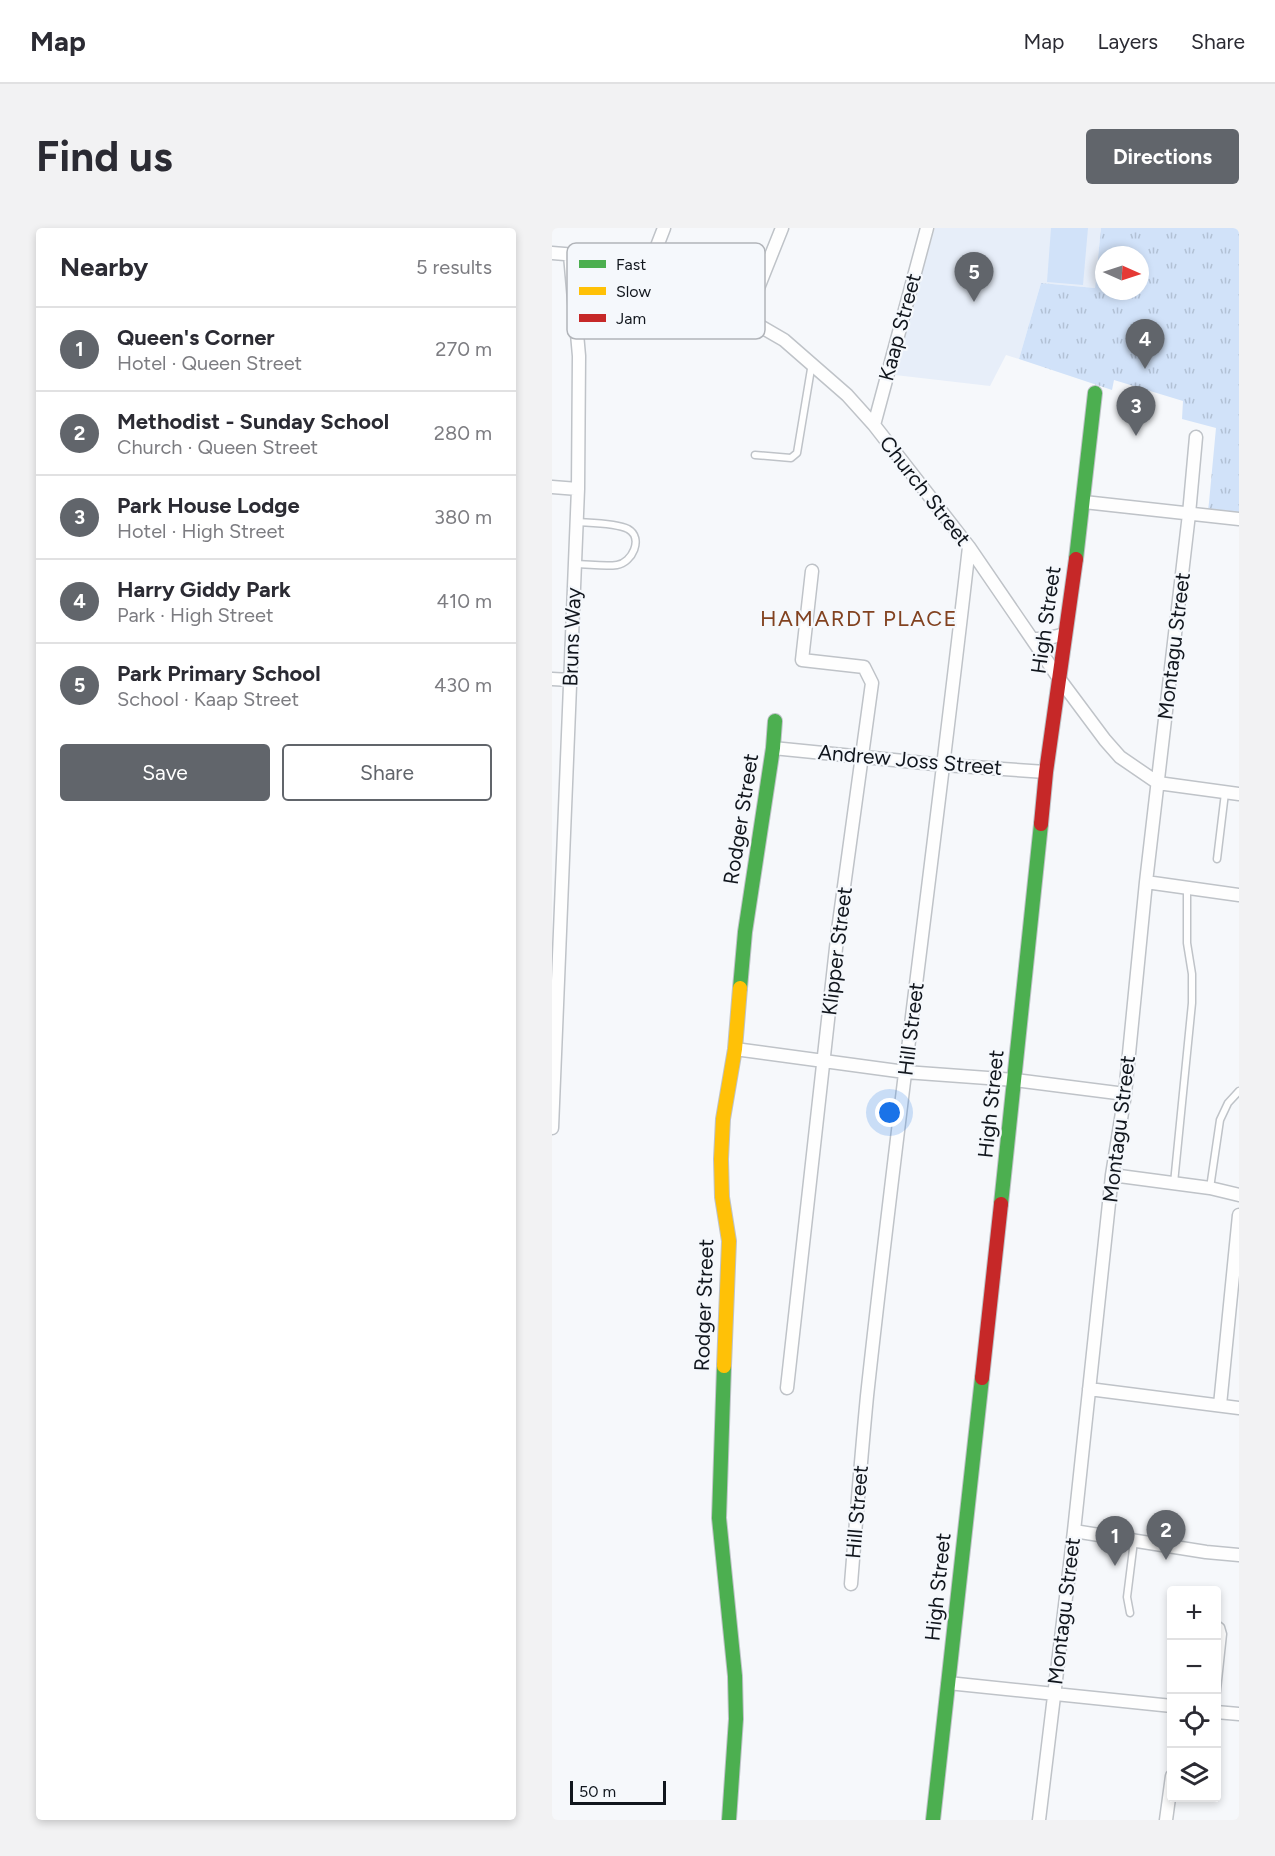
<!DOCTYPE html>
<html lang="en">
<head>
<meta charset="utf-8">
<style>
  :root { --surface:#fff; --page:#f2f2f3; --text:#2b2b33; --muted:#7c7c81; --line:#e1e1e2; --accent:#61656b }
  body { margin:0; font-family:Figtree,sans-serif; background:var(--page); color:var(--text) }
  .controls { position:absolute; right:18px; bottom:18px; display:grid; overflow:hidden; border-radius:6px; box-shadow:0 3px 9px #0003 }
  .controls button { width:54px; height:54px; display:grid; place-items:center; padding:0; border:0; border-bottom:2px solid var(--line); background:var(--surface); color:var(--text); font:30px sans-serif }
  .compass { position:absolute; left:543px; top:18px; width:54px; height:54px; border-radius:50%; background:var(--surface); box-shadow:0 3px 9px #0003; rotate:93deg }
  .scale { position:absolute; left:18px; bottom:15px; width:96px; box-sizing:border-box; padding-left:6px; border:3px solid #11161d; border-top:0; font-size:16px; line-height:21px; white-space:nowrap; color:#11161d; -webkit-text-stroke:4px #f5f8fc; paint-order:stroke }
  .you { position:absolute; left:338px; top:885px; width:21px; height:21px; margin:-15px; border:4px solid #fff; border-radius:50%; background:#1a73e8; box-shadow:0 0 0 9px #1a73e833 }
  .badge { display:grid; place-items:center; width:39px; height:39px; border-radius:50%; background:var(--accent); color:#fff; font-size:20px; font-weight:700 }
  .pin { position:absolute; translate:-50% -50px; filter:drop-shadow(0 2px 3px #0008) }
  .pin::after { content:''; position:absolute; top:32px; width:21px; height:18px; background:inherit; clip-path:polygon(0 0,100% 0,50% 100%) }
  .list { margin:0; padding:0; list-style:none }
  h2 { display:flex; justify-content:space-between; align-items:center; height:78px; margin:0; padding:0 24px; font-size:26px }
  h2 small { font-size:20px; font-weight:400; color:var(--muted) }
  .list li { display:grid; grid-template-columns:39px 1fr auto; gap:18px; align-items:center; box-sizing:border-box; height:84px; padding:0 24px; border-top:2px solid var(--line) }
  .list b { display:block; font-size:22px; white-space:nowrap }
  .list p { margin:0; font-size:20px; white-space:nowrap; color:var(--muted) }
  .list em { font-size:20px; font-style:normal; color:var(--muted) }
  .actions { display:flex; gap:12px; padding:18px 24px }
  .actions a { flex:1; padding:14px 0; border:2px solid var(--accent); border-radius:6px; text-align:center; font-size:21px; color:var(--accent) }
  .actions .main { background:var(--accent); color:#fff }
  .icon { flex:none; width:33px; height:33px; fill:none; stroke:currentColor; stroke-width:2; stroke-linecap:round; stroke-linejoin:round }
  .map { position:relative; flex:none; width:687px; height:1592px; overflow:hidden; border-radius:6px }
  header { display:flex; align-items:center; gap:36px; box-sizing:border-box; height:84px; padding:0 30px; background:var(--surface); border-bottom:2px solid var(--line) }
  header strong { font-size:28px }
  nav { display:flex; gap:33px; margin-inline-start:auto; font-size:21px }
  .intro { display:flex; align-items:center; justify-content:space-between; box-sizing:border-box; height:144px; padding:0 36px }
  h1 { margin:0; font-size:42px }
  .button { padding:15px 27px; border-radius:6px; background:var(--accent); color:#fff; font-size:21px; font-weight:700 }
  main { display:flex; gap:36px; padding:0 36px }
  aside { flex:1; background:var(--surface); border-radius:6px; box-shadow:0 3px 9px #0003 }
  .map>svg:first-child { display:block }
  .built { fill:#e7eef9 }
  .grass { fill:#d1e2f9 }
  .park { fill:url(#park-tufts); fill-rule:evenodd }
  .lines { fill:none; stroke-linecap:round; stroke-linejoin:round }
  .lane-casing { stroke:#bfc3c8; stroke-width:9 }
  .street-casing { stroke:#bfc3c8; stroke-width:15 }
  .fast-casing { stroke:#bfc3c8; stroke-width:16 }
  .slow-casing { stroke:#bfc3c8; stroke-width:16 }
  .jam-casing { stroke:#bfc3c8; stroke-width:16 }
  .lane { stroke:#fefefe; stroke-width:6 }
  .street { stroke:#fefefe; stroke-width:12 }
  .fast { stroke:#4caf50; stroke-width:14 }
  .slow { stroke:#ffc107; stroke-width:14 }
  .jam { stroke:#c62828; stroke-width:14 }
  .labels { text-anchor:middle; stroke-width:4.5; stroke-linejoin:round; paint-order:stroke }
  .street-label { font-size:21px; fill:#11161d; stroke:#f5f8fc }
  .neighbourhood-label { font-size:22px; letter-spacing:1.5px; fill:#824220; stroke:#f5f8fc }
  .key { fill:#f5f8fc; stroke:#b1b4b9; stroke-width:1.5 }
  .key-label { font-size:16px; fill:#11161d }
</style>
</head>
<body>
<header>
<strong>Map</strong>
<nav><a>Map</a><a>Layers</a><a>Share</a></nav>
</header>
<div class="intro"><h1>Find us</h1><a class="button">Directions</a></div>
<main>
<aside>
<h2>Nearby<small>5 results</small></h2>
<ul class="list">
<li><span class="badge">1</span><div><b>Queen's Corner</b><p>Hotel · Queen Street</p></div><em>270 m</em></li>
<li><span class="badge">2</span><div><b>Methodist - Sunday School</b><p>Church · Queen Street</p></div><em>280 m</em></li>
<li><span class="badge">3</span><div><b>Park House Lodge</b><p>Hotel · High Street</p></div><em>380 m</em></li>
<li><span class="badge">4</span><div><b>Harry Giddy Park</b><p>Park · High Street</p></div><em>410 m</em></li>
<li><span class="badge">5</span><div><b>Park Primary School</b><p>School · Kaap Street</p></div><em>430 m</em></li>
</ul>
<div class="actions"><a class="main">Save</a><a>Share</a></div>
</aside>
<div class="map">
<svg width="687" height="1592" viewBox="0 0 687 1592">
  <defs>
    <pattern id="park-tufts" width="24" height="20" patternUnits="userSpaceOnUse" patternTransform="scale(1.5)"><rect width="24" height="20" fill="#d1e2f9"/><path d="M3 7l-1-3M5 7V3M7 7l1-3M15 17l-1-3M17 17v-4M19 17l1-3" fill="none" stroke="#b2c1d5"/></pattern>
  </defs>
  <rect width="100%" height="100%" fill="#f6f8fb"/>
  <!-- built -->
  <path class="built" d="M 383,0 L 549,0 L 543,60 L 489,55 L 467,131 L 454,127 L 438,158 L 343,147 L 357,88 Z"/>
  <!-- grass -->
  <path class="grass" d="M 499,0 L 536,0 L 531,57 L 495,54 Z"/>
  <!-- park -->
  <path class="park" d="M 549,0 L 687,0 L 687,288 L 656,285 L 664,200 L 630,191 L 631,173 L 562,152 L 560,162 L 467,131 L 489,55 L 543,60 ZM 552,27 L 588,27 L 588,63 L 552,63 Z"/>
  <g class="lines">
    <!-- lane casing -->
    <g class="lane-casing">
      <path id="lane" d="M 203,227 L 239,230 L 245,225 L 260,135
        M 23,336 C 36,336 52,339 65,337 C 80,335 92,310 76,301 C 64,295 39,295 25,294
        M 665,631 L 673,565
        M 622,955 L 640,775 L 640,746 L 635,715 L 635,660
        M 658,960 L 668,892 L 676,875 L 687,863
        M 578,1385 L 575,1369 L 582,1313
        M 664,1395 L 669,1399 L 671,1406 L 664,1471"/>
    </g>
    <!-- street casing -->
    <g class="street-casing">
      <path id="street" d="M 0,25 L 49,29 L 95,44 L 194,90 L 232,112 L 295,167 L 322,197 L 417,319 L 506,449 L 553,512 L 568,529 L 606,555 L 687,566
        M 95,44 L 112,0
        M 194,90 L 230,0
        M 322,197 L 375,0
        M 0,259 L 26,261
        M 532,274 L 687,291
        M 480,411 L 493,411 L 513,406
        M 0,451 L 19,452
        M 221,520 L 392,537 L 494,544
        M 594,654 L 687,667
        M 183,821 L 353,844 L 463,852 L 573,866
        M 0,900 L 26,261 L 27,128 L 18,27
        M 560,947 L 658,960 L 687,967
        M 235,1160 L 286,702 L 320,455 L 312,439 L 250,432 L 260,343
        M 537,1161 L 687,1180
        M 668,1177 L 687,987
        M 522,1303 L 654,1324 L 687,1327
        M 299,1356 C 304,1293 309,1231 315,1168 C 346,884 385,602 417,319
        M 396,1455 L 620,1478
        M 664,1484 L 687,1486
        M 487,1592 L 522,1303 L 560,947 L 573,866 L 594,654 L 637,286 L 644,209
        M 614,1592 L 620,1548"/>
    </g>
    <!-- fast casing -->
    <g class="fast-casing">
      <path id="fast" d="M 524,331 L 543,165
        M 188,760 L 193,704 L 221,520 L 223,493
        M 449,976 L 489,596
        M 172,1138 L 167,1290 L 183,1448 L 184,1491 L 177,1592
        M 381,1592 L 430,1150"/>
    </g>
    <!-- slow casing -->
    <g class="slow-casing">
      <path id="slow" d="M 172,1138 L 177,1013 L 170,969 L 169,931 L 171,891 L 183,821 L 188,760"/>
    </g>
    <!-- jam casing -->
    <g class="jam-casing">
      <path id="jam" d="M 489,596 L 494,544 L 524,331
        M 430,1150 L 449,976"/>
    </g>
    <!-- lane -->
    <use href="#lane" class="lane"/>
    <!-- street -->
    <use href="#street" class="street"/>
    <!-- fast -->
    <use href="#fast" class="fast"/>
    <!-- slow -->
    <use href="#slow" class="slow"/>
    <!-- jam -->
    <use href="#jam" class="jam"/>
  </g>
  <g class="labels">
    <!-- street labels -->
    <g class="street-label">
      <text transform="translate(348 99) rotate(-75)" y="7">Kaap Street</text>
      <text transform="translate(373 263) rotate(52)" y="7">Church Street</text>
      <text transform="translate(494 392) rotate(-82)" y="7">High Street</text>
      <text transform="translate(20 409) rotate(-88)" y="7">Bruns Way</text>
      <text transform="translate(622 418) rotate(-83)" y="7">Montagu Street</text>
      <text transform="translate(358 532) rotate(5)" y="7">Andrew Joss Street</text>
      <text transform="translate(189 591) rotate(-81)" y="7">Rodger Street</text>
      <text transform="translate(285 723) rotate(-83)" y="7">Klipper Street</text>
      <text transform="translate(359 801) rotate(-83)" y="7">Hill Street</text>
      <text transform="translate(439 876) rotate(-84)" y="7">High Street</text>
      <text transform="translate(567 901) rotate(-83)" y="7">Montagu Street</text>
      <text transform="translate(152 1077) rotate(-88)" y="7">Rodger Street</text>
      <text transform="translate(305 1284) rotate(-85)" y="7">Hill Street</text>
      <text transform="translate(386 1359) rotate(-84)" y="7">High Street</text>
      <text transform="translate(512 1383) rotate(-83)" y="7">Montagu Street</text>
    </g>
    <!-- neighbourhood labels -->
    <g class="neighbourhood-label">
      <text x="307" y="398">HAMARDT PLACE</text>
    </g>
  </g>
  <!-- legend -->
  <rect x="15" y="15" width="198" height="96" rx="9" class="key"/>
  <rect x="27" y="32" width="27" height="8" fill="#4caf50"/>
  <rect x="27" y="59" width="27" height="8" fill="#ffc107"/>
  <rect x="27" y="86" width="27" height="8" fill="#c62828"/>
  <g class="key-label">
    <text x="64" y="42">Fast</text>
    <text x="64" y="69">Slow</text>
    <text x="64" y="96">Jam</text>
  </g>
</svg>
<div class="controls">
<button>+</button>
<button>−</button>
<button><svg class="icon" aria-label="locate" viewBox="0 0 24 24"><circle cx="12" cy="12" r="6"/><path d="M12 2v4M12 18v4M2 12h4M18 12h4"/></svg></button>
<button><svg class="icon" aria-label="layers" viewBox="0 0 24 24"><path d="M12 4l9 5-9 5-9-5zM3 14l9 5 9-5"/></svg></button>
</div>
<svg class="compass" viewBox="-18 -18 36 36"><path d="M0-13l5 13h-10z" fill="#e53935"/><path d="M0 13l5-13h-10z" fill="#7c7c81"/></svg>
<div class="scale">50 m</div>
<div class="you"></div>
<div class="pin badge" style="left:563px;top:1338px">1</div>
<div class="pin badge" style="left:614px;top:1332px">2</div>
<div class="pin badge" style="left:584px;top:208px">3</div>
<div class="pin badge" style="left:593px;top:141px">4</div>
<div class="pin badge" style="left:422px;top:74px">5</div>
</div>
</main>
</body>
</html>
